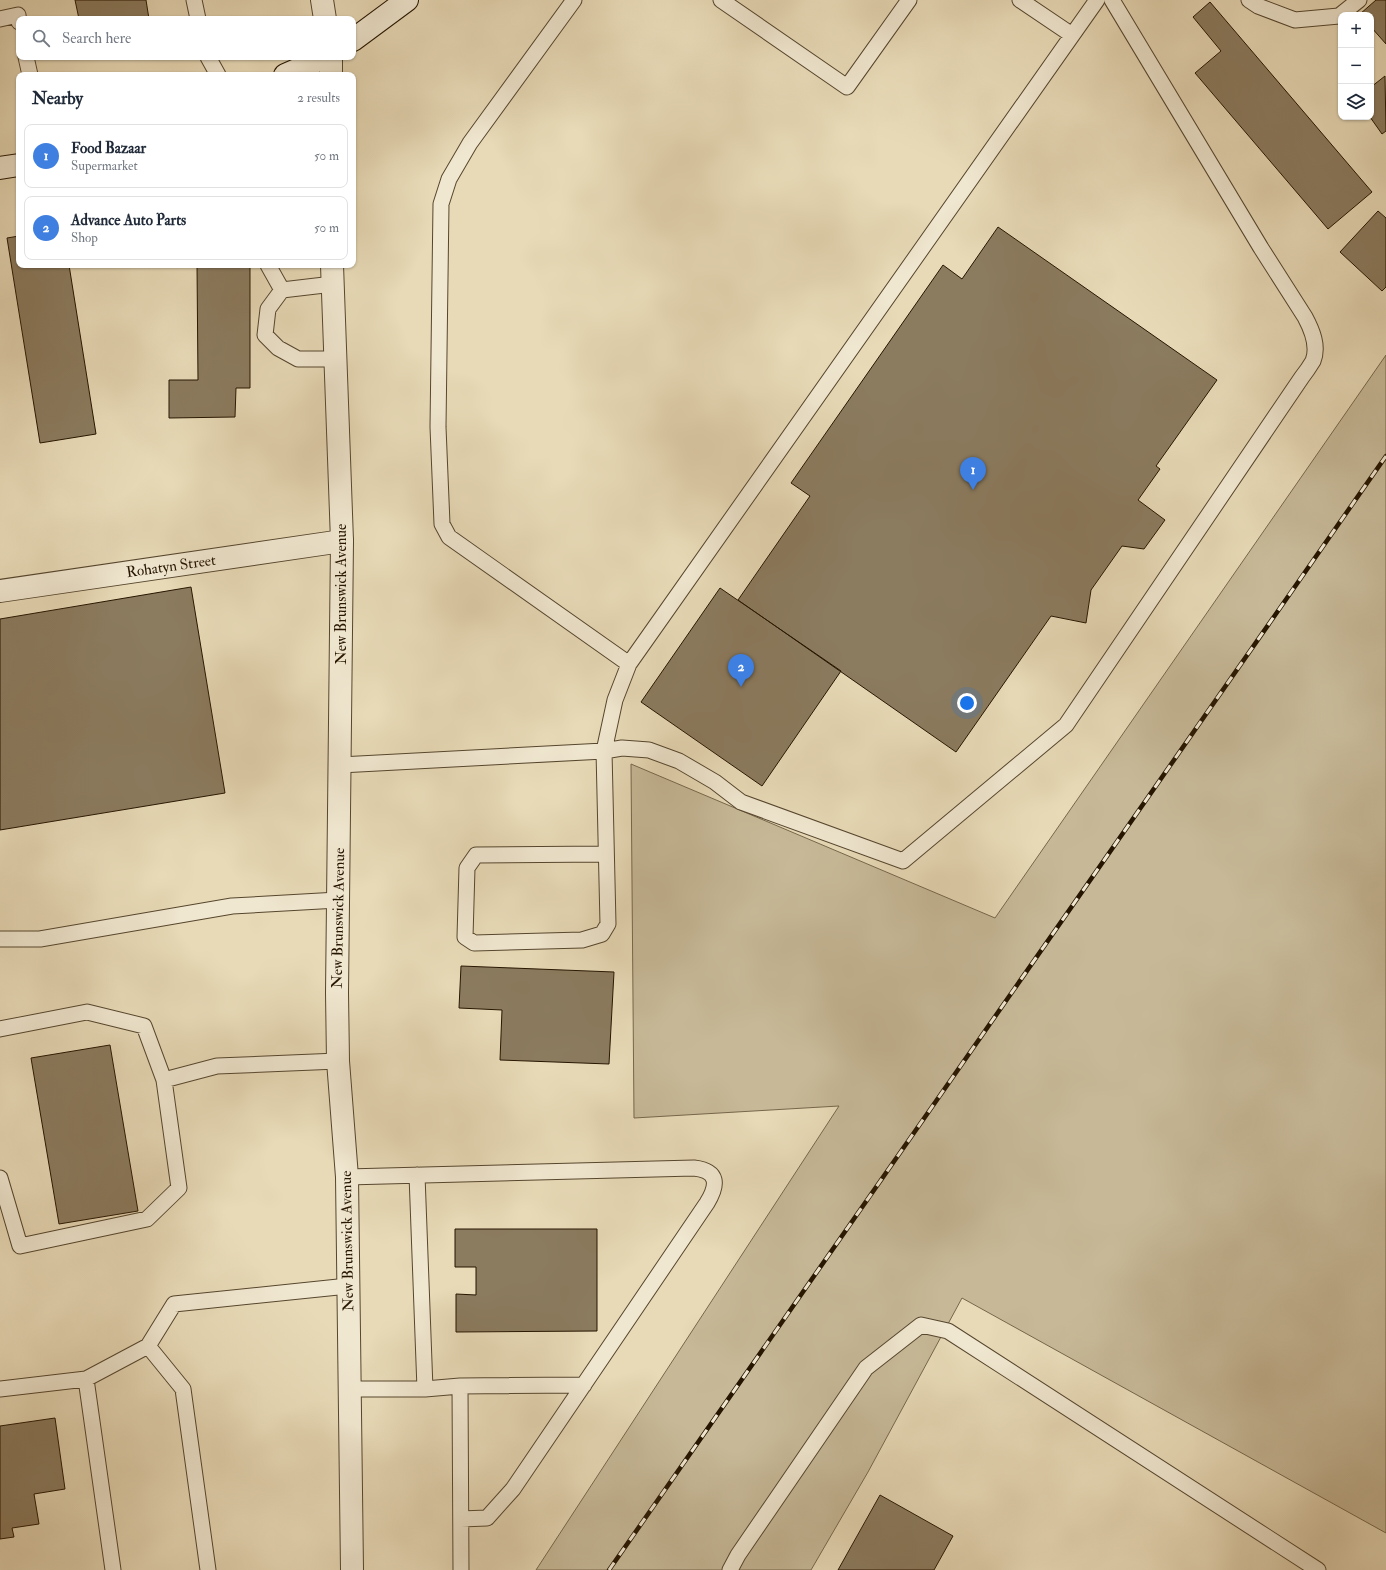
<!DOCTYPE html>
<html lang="en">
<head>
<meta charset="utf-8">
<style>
  :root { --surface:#fff; --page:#f6f6f7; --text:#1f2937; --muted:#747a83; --line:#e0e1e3; --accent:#ea580c }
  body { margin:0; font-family:"IM FELL Double Pica",serif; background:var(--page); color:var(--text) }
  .controls { position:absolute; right:12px; top:12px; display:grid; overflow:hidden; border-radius:8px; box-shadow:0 1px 3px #0004 }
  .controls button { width:36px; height:36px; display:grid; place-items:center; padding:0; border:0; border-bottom:1px solid var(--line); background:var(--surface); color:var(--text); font:20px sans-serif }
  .you { position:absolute; left:967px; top:703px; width:14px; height:14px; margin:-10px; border:3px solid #fff; border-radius:50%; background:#1a73e8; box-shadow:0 0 0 6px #1a73e833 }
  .badge { display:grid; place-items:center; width:26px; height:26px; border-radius:50%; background:var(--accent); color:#fff; font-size:13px; font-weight:700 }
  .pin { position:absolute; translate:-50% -33px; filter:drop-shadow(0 1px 2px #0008) }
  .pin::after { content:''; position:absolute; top:21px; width:14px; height:12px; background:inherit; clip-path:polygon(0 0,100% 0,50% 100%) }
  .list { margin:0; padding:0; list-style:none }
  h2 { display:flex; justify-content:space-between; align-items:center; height:52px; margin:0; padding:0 16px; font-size:17px }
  h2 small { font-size:13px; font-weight:400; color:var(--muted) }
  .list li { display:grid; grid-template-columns:26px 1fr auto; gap:12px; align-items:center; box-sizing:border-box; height:64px; margin:0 8px 8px; padding:0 8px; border:1px solid var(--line); border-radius:8px }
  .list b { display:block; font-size:15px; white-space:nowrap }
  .list p { margin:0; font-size:13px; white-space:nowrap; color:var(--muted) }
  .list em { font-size:13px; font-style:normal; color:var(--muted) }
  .icon { flex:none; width:22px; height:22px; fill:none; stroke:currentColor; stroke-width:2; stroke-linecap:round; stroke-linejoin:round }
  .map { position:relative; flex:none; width:1386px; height:1570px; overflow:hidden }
  .search { position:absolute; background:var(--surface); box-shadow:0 1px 3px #0004; left:16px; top:16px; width:340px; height:44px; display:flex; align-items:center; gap:10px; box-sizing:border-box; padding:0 14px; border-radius:8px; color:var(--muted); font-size:15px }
  .panel { position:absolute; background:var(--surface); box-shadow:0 1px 3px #0004; left:16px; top:72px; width:340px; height:196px; border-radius:8px }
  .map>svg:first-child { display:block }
  .green { fill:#c7b998; stroke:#76674c }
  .building { fill:#8b7b5f; stroke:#261500 }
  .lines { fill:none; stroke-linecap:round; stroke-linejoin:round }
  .service-casing { stroke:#56462e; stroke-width:17 }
  .minor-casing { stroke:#56462e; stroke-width:24 }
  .tertiary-casing { stroke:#56462e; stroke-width:24 }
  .secondary-casing { stroke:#261500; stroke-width:24 }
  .service { stroke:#f0e7d0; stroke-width:15 }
  .minor { stroke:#f0e7d0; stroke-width:22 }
  .tertiary { stroke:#f0e7d0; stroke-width:22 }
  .secondary { stroke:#f0e7d0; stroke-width:22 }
  .rail-casing { stroke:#261500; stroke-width:4.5 }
  .rail { stroke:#f0e7d0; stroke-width:3; stroke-dasharray:9; stroke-linecap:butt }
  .labels { text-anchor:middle; stroke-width:3; stroke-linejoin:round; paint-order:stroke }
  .street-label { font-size:15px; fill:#261500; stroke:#f0e7d0 }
</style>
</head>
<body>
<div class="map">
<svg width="1386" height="1570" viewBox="0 0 1386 1570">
  <rect width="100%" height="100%" fill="#e8dab7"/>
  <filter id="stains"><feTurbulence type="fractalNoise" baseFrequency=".005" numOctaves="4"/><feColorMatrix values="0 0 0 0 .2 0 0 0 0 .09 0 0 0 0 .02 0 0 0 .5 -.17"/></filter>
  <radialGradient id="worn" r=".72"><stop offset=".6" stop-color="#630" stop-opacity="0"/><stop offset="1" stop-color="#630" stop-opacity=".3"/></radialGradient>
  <!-- green -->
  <path class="green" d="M 1386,355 L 1386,1533 L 962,1298 L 868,1472 L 811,1570 L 536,1570 L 839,1106 L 634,1118 L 631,764 L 995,918 Z"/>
  <!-- building -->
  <path class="building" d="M 75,0 L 146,0 L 149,19 L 79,19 Z
    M 1376,0 L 1386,0 L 1386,44 L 1371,27 L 1371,15 L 1360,14 Z
    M 1210,2 L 1372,192 L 1328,229 L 1195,73 L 1221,51 L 1193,17 Z
    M 1385,76 L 1386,131 L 1382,134 L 1370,117 L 1371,117 L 1371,87 Z
    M 1378,211 L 1386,218 L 1386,287 L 1382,291 L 1340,252 Z
    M 998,227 L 1217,380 L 1156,466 L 1160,469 L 1138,500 L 1165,520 L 1144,549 L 1122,546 L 1091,590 L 1086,623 L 1051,616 L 956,752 L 738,600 L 810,496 L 791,483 L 943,265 L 962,279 Z
    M 19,236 L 19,265 L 69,265 L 96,434 L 40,443 L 7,238 Z
    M 197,265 L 250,265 L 250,388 L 236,388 L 235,417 L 169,418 L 169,380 L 198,380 Z
    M 191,587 L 225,793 L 0,830 L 0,619 Z
    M 720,588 L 841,671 L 762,786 L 641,702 Z
    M 461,966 L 614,972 L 609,1064 L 500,1060 L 502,1010 L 459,1008 Z
    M 110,1045 L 138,1211 L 59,1224 L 31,1058 Z
    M 455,1229 L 597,1229 L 597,1331 L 456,1332 L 456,1294 L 476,1295 L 476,1267 L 455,1267 Z
    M 55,1418 L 65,1489 L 34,1494 L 39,1524 L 12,1528 L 14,1537 L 0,1539 L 0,1426 Z
    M 880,1495 L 953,1536 L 934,1570 L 838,1570 Z"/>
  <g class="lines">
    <!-- service casing -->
    <g class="service-casing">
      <path id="service" d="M 194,0 L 198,19
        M 574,0 L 470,143 L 449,179 L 441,204 L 438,427 L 442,524 L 449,537 L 629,664 L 615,700 L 604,751 L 608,924 L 602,934 L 582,940 L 474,943 L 465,937 L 467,868 L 476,855 L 606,854
        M 721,0 L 847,87 L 909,0
        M 1020,0 L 1072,35
        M 1249,0 L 1258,6 L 1295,20 L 1339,16 L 1359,0
        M 0,19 L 18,15 L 19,22
        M 26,57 L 30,75
        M 208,57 L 218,75
        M 268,265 L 282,290
        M 333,284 L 282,290 L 268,309 L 265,335 L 278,348 L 298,359 L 336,359
        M 629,664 L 1097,0
        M 340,765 L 604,751 L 622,748 L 649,750 L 679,761 L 715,782 L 741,802 L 903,861 L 1066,725 L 1302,377 C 1306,372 1310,366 1313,361 C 1319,346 1312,330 1305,317 L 1261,248 L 1112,0
        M 0,939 L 40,939 L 232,906 L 338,900
        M 0,1029 L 87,1012 L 144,1026 L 164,1080 L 179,1188 L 147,1219 L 20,1246 L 0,1178
        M 164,1080 L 217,1066 L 338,1061
        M 417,1175 L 425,1389
        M 347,1177 L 694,1168 C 719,1171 718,1185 707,1203 L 513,1489 L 487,1518 L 461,1519
        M 148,1346 L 183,1389 L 208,1570
        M 86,1379 L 113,1570
        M 460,1386 L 461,1570
        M 0,1389 L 86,1379 L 148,1346 L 174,1304 L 348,1286
        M 350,1389 L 425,1389 L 460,1386 L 584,1385
        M 730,1570 L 738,1555 L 866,1368 L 921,1325 L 948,1331 L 1318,1570"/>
    </g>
    <!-- minor casing -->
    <g class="minor-casing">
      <path id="minor" d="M 322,0 L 325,19
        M 0,591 L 342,541"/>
    </g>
    <!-- tertiary casing -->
    <g class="tertiary-casing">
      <path id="tertiary" d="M 331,75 L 331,57
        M 332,265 L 342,541 L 337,993 L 338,1061 L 347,1177 L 352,1570"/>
    </g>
    <!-- secondary casing -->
    <g class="secondary-casing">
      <path id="secondary" d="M 353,40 L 407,0
        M 285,75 L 326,57
        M 0,168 L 19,165"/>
    </g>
    <!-- service -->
    <use href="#service" class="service"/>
    <!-- minor -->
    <use href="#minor" class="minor"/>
    <!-- tertiary -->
    <use href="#tertiary" class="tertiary"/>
    <!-- secondary -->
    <use href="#secondary" class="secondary"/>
    <!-- rail casing -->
    <g class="rail-casing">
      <path id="rail" d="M 609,1570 L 1386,456"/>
    </g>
    <!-- rail -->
    <use href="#rail" class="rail"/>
  </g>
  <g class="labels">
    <!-- street labels -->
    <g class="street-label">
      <text transform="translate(171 566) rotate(-8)" y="5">Rohatyn Street</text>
      <text transform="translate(341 594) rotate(-90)" y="5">New Brunswick Avenue</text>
      <text transform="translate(338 918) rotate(-89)" y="5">New Brunswick Avenue</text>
      <text transform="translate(347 1241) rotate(-91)" y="5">New Brunswick Avenue</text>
    </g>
  </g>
  <rect width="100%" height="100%" filter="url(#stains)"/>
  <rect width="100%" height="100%" fill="url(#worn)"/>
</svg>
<div class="controls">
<button>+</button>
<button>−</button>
<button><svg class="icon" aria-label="layers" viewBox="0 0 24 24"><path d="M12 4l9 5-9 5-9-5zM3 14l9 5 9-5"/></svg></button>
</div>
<div class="you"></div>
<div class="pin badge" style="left:973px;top:490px;background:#3f7fe0">1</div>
<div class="pin badge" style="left:741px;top:687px;background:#3f7fe0">2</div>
<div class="search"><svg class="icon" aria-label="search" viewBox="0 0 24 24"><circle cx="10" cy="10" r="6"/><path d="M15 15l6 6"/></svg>Search here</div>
<section class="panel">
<h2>Nearby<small>2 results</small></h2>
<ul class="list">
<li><span class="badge" style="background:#3f7fe0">1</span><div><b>Food Bazaar</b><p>Supermarket</p></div><em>50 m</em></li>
<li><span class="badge" style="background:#3f7fe0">2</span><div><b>Advance Auto Parts</b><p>Shop</p></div><em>50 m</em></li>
</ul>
</section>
</div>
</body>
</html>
